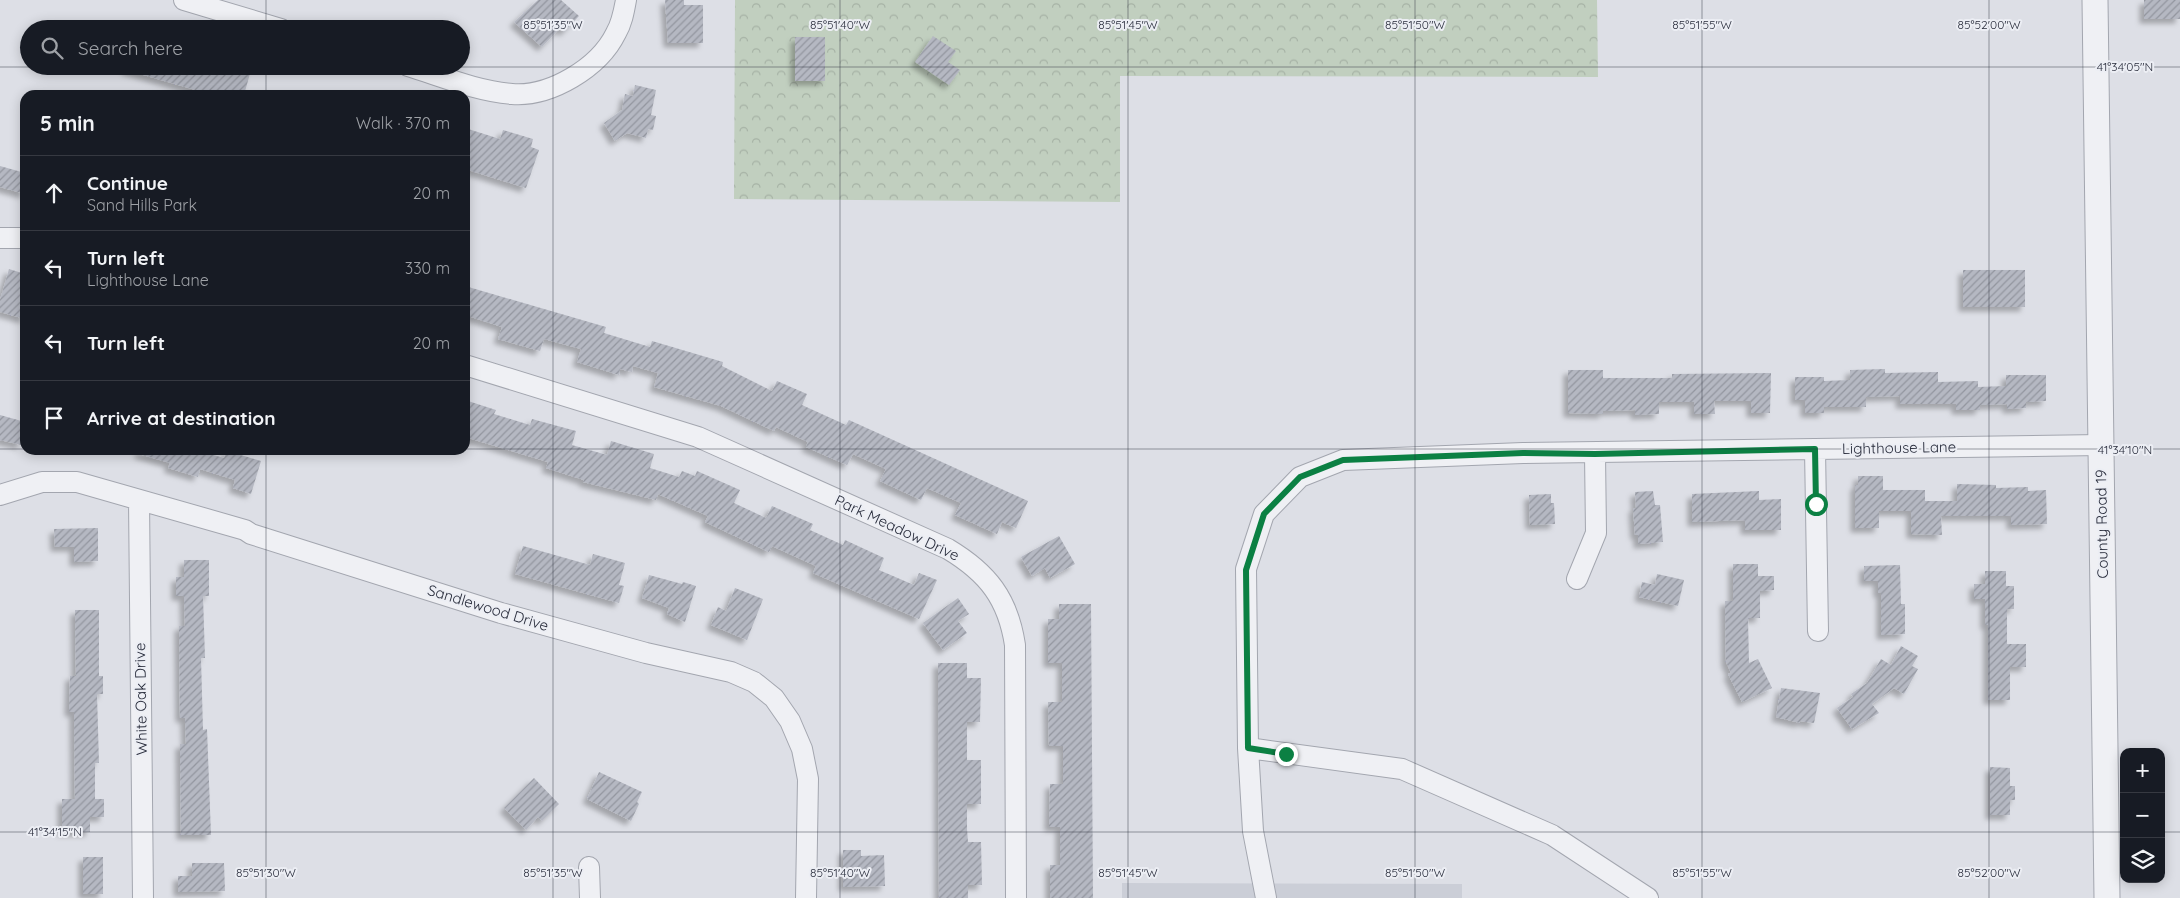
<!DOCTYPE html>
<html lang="en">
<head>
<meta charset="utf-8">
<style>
  :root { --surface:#171b24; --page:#20242c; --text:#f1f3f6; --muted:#9ea1a6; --line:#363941 }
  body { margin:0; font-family:Quicksand,sans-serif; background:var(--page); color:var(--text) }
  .controls { position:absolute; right:15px; bottom:15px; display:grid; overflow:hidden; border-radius:10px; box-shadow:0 2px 12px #0003 }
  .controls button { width:45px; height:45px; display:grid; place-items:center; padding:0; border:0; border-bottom:1px solid var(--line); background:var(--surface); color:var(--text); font:25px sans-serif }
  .stop { position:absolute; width:15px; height:15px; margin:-11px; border:4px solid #0b8043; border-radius:50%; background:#fff }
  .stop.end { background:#0b8043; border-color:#fff; box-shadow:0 1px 5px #0008 }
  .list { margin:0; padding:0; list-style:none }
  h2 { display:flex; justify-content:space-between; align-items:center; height:65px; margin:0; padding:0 20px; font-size:21px }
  h2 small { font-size:16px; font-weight:400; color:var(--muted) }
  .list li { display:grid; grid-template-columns:32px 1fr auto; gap:15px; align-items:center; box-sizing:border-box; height:75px; padding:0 20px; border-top:1px solid var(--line) }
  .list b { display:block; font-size:19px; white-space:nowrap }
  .list p { margin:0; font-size:16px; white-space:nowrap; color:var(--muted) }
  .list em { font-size:16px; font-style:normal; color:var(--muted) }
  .icon { flex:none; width:28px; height:28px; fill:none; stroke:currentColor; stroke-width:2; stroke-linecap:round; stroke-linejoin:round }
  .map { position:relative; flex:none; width:2180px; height:898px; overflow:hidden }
  .search { position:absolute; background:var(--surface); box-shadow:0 2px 12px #0003; left:20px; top:20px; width:450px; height:55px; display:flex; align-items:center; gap:12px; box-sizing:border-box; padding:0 18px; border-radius:28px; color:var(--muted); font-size:19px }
  .panel { position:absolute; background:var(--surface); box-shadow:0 2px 12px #0003; left:20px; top:90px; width:450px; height:365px; border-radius:15px }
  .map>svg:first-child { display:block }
  .built { fill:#cbced7 }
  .forest { fill:url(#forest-crowns) }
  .building { fill:url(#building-hatch); filter:url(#shadow) }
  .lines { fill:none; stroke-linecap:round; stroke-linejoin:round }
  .minor-casing { stroke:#a3a6af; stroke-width:22 }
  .tertiary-casing { stroke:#a3a6af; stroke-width:27 }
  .minor { stroke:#eff0f4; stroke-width:20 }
  .tertiary { stroke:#eff0f4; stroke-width:25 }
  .route { stroke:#0b8043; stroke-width:6 }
  .ticks { fill:none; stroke:#282c3b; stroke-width:1; stroke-opacity:0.45 }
  .labels { text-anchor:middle; stroke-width:4; stroke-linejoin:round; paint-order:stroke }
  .street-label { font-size:15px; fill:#282c3b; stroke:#eceef4 }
  .ticks-label { font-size:12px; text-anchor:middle; fill:#282c3b; stroke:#eceef4; stroke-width:4; stroke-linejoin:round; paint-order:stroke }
</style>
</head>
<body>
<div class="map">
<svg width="2180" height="898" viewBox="0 0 2180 898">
  <defs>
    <pattern id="forest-crowns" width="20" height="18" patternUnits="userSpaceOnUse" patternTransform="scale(1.25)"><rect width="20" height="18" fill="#c1cfbf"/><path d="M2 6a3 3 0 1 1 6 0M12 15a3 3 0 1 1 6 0" fill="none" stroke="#a6b2a5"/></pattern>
    <pattern id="building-hatch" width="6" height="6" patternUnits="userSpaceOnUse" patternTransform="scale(1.25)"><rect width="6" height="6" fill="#b5b8c2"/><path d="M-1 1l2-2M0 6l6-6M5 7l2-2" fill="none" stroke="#93969f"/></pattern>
    <filter id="shadow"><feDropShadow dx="-4.5" dy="4.5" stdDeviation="2.5" flood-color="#0004"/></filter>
  </defs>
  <rect width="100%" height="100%" fill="#dddfe6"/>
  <!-- built -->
  <path class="built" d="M 1122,883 L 1462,884 L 1462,898 L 1122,898 Z"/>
  <!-- forest -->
  <path class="forest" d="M 735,0 L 1597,0 L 1598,77 L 1120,76 L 1120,202 L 734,199 Z"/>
  <!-- building -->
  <path class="building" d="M 538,0 L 561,0 L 579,16 L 564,32 L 560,28 L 542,47 L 514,22 Z
    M 665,0 L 684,0 L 684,5 L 703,5 L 703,43 L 668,43 Z
    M 2144,0 L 2180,0 L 2180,19 L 2144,19 Z
    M 933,36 L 956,51 L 948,62 L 960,70 L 949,85 L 915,62 Z
    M 795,37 L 825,37 L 825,81 L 795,81 Z
    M 126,66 L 248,66 L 248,69 L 251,70 L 244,95 L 213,95 L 126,70 Z
    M 635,85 L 656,90 L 651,115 L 656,116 L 653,130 L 648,129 L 646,138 L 627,133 L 615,141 L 604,123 L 622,110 L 625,94 L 633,96 Z
    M 465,128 L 500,139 L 503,130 L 533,139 L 531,147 L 539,150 L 526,188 L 465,169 Z
    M 0,166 L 25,173 L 25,194 L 0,187 Z
    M 9,269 L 25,274 L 25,319 L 0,312 L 0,300 Z
    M 1963,270 L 2025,270 L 2025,307 L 1963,307 Z
    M 465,286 L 606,327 L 604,333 L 650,347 L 652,341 L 723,362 L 722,366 L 772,391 L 777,381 L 807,394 L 802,405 L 846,425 L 849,420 L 1028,501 L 1016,528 L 1002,522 L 997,534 L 955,515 L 961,503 L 927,488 L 921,500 L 880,481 L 886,469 L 853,454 L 847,465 L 806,447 L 808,442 L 776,427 L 774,431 L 721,406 L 654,387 L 658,373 L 633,366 L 632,372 L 620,369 L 619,375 L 577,362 L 581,349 L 544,339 L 540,351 L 498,339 L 502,327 L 465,315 Z
    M 1885,369 L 1885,373 L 1938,372 L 1938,382 L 1978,381 L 1978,387 L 2006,386 L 2006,375 L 2046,375 L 2046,401 L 2026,402 L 2026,408 L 2007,409 L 2007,404 L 1980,405 L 1980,410 L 1956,410 L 1956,404 L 1900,404 L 1900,396 L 1866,397 L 1866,407 L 1824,407 L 1824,413 L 1805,413 L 1805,400 L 1795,400 L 1795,377 L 1824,377 L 1824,381 L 1850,380 L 1850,370 Z
    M 1568,370 L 1603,370 L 1603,378 L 1672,378 L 1672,374 L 1771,373 L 1770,413 L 1751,413 L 1751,401 L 1714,401 L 1715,414 L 1694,414 L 1694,402 L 1659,402 L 1659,414 L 1635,415 L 1635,410 L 1603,411 L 1603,414 L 1568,413 Z
    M 465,400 L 496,410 L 494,414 L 530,425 L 532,419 L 576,431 L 572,445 L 607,455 L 611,441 L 654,454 L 650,468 L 679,477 L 682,471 L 695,476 L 697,471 L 740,490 L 734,503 L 766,518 L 772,506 L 813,524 L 810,530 L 843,545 L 845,540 L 884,558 L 879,570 L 914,585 L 919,573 L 937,580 L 919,619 L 813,573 L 816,566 L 772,546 L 769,552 L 705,522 L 708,516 L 658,494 L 656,500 L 583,482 L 584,480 L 546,468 L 548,462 L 465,437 Z
    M 0,415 L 25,422 L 21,445 L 0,440 Z
    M 139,450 L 196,450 L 224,458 L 227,451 L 261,461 L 251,494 L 233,488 L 235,480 L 200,469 L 198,477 L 168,468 L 170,463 L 139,454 Z
    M 1858,476 L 1883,476 L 1883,490 L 1925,490 L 1925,501 L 1957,501 L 1957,484 L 1996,485 L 1996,488 L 2028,487 L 2028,491 L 2046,490 L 2047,524 L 2011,525 L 2011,516 L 1941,516 L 1942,535 L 1911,534 L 1911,511 L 1879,511 L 1879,528 L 1855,528 L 1855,485 L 1858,485 Z
    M 1653,491 L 1655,505 L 1660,505 L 1663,542 L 1638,544 L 1638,535 L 1635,535 L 1633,508 L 1636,508 L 1635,492 Z
    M 1759,491 L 1759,500 L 1781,499 L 1781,530 L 1745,530 L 1745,520 L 1692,522 L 1692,494 Z
    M 1551,494 L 1551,503 L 1554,503 L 1555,524 L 1530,525 L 1529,495 Z
    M 98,528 L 98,561 L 74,562 L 74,547 L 55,547 L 54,529 Z
    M 1059,536 L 1075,564 L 1050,578 L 1045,568 L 1032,576 L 1021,557 Z
    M 523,546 L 590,565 L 593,554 L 625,563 L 619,585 L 624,586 L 619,603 L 515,574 Z
    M 184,560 L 209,560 L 209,596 L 203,596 L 205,658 L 201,658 L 203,730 L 207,729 L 211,835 L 181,835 L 180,744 L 186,744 L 185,718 L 180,718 L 179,626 L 185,626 L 184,596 L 176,596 L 176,577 L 184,577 Z
    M 1733,564 L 1758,564 L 1758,576 L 1774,576 L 1774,590 L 1760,591 L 1760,618 L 1748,618 L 1749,663 L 1758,659 L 1772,688 L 1742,702 L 1728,674 L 1731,673 L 1726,662 L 1725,601 L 1733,601 Z
    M 1900,565 L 1901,604 L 1905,604 L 1905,634 L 1881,635 L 1881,593 L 1878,593 L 1878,581 L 1864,581 L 1864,566 Z
    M 1985,571 L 2006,571 L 2006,586 L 2014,586 L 2014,609 L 2007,609 L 2007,644 L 2026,644 L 2026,667 L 2010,667 L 2010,700 L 1988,700 L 1988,625 L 1985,625 L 1985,599 L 1974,599 L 1974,584 L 1985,584 Z
    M 1657,574 L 1684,580 L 1678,606 L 1639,597 L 1642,582 L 1655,585 Z
    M 649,575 L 682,584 L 683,582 L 696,586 L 685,622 L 667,614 L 669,608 L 642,598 Z
    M 735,588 L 763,599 L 747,640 L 711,625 L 718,607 L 726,611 Z
    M 958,598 L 969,614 L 958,621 L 967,633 L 943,650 L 923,623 Z
    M 1059,604 L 1091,604 L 1093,898 L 1050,898 L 1050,865 L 1060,865 L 1060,827 L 1049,827 L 1050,784 L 1063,784 L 1063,746 L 1049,746 L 1048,702 L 1062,702 L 1062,663 L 1048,663 L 1048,619 L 1059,619 Z
    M 75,610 L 99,610 L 99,676 L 103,676 L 103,694 L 97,694 L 99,763 L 95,763 L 95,799 L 104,799 L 104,817 L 90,817 L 90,832 L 62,832 L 62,799 L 75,799 L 74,712 L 69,712 L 70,676 L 76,676 Z
    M 1901,646 L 1918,656 L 1912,666 L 1918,669 L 1904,694 L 1894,688 L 1872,704 L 1879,713 L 1852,729 L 1837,708 L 1853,697 L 1851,694 L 1867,683 L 1881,659 L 1891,665 Z
    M 938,663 L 967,663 L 967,678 L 981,678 L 980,722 L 967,722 L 967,760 L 981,760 L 981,804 L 967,804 L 967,829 L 968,842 L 981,842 L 982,885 L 968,885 L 968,898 L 939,898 Z
    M 1781,688 L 1820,693 L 1814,723 L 1800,721 L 1800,723 L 1776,717 Z
    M 1990,767 L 2010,768 L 2010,786 L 2015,786 L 2015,800 L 2010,800 L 2010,815 L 1990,815 Z
    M 599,772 L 642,792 L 637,802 L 639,804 L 631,821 L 587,799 Z
    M 534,778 L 559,804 L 542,821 L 538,817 L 526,830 L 504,808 Z
    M 843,850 L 861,850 L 861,856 L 884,855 L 885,886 L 843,887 Z
    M 83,857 L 103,857 L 103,894 L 83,894 Z
    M 192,863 L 224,863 L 225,891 L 178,892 L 178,876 L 192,876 Z"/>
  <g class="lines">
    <!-- minor casing -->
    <g class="minor-casing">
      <path id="minor" d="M 184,0 L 281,29
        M 408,66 C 441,76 476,91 512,94 C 550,97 599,68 616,33 C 622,23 624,11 626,0
        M 0,238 L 25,238
        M 465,365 L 698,437 L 948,549 C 988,573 1008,599 1015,645 L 1016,898
        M 1815,449 L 1818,631
        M 0,495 L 42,482 L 77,482 L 245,530 L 251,534 L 501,613 L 646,653 L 731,672 L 754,682 L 774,698 L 790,721 L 802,749 L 808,779 L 806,898
        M 139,500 L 143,898
        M 1577,579 L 1596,533 L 1595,454
        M 1248,748 L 1402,769 L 1552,835 L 1648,898
        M 589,867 L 590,898
        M 1266,898 L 1253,831 L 1248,748 L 1246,569 L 1264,514 L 1300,477 L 1343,460 L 1523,453 L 2101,445"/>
    </g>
    <!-- tertiary casing -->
    <g class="tertiary-casing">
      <path id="tertiary" d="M 2095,0 L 2107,898"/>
    </g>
    <!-- minor -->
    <use href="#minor" class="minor"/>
    <!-- tertiary -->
    <use href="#tertiary" class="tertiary"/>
  </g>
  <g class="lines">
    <!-- route -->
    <path class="route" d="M 1286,754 L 1248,748 L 1246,570 L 1264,514 L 1300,477 L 1343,460 L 1523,453 L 1595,454 L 1815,449 L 1816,504"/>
  </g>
  <!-- ticks -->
  <path class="ticks" d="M 266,0 L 266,29M 553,0 L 553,898M 840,0 L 840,898M 1128,0 L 1128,898M 1415,0 L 1415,898M 1702,0 L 1702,898M 1989,0 L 1989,898M 266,66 L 266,95M 0,67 L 2180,67M 0,449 L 25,449M 465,449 L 2180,449M 266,450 L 266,898M 0,832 L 2124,832M 2161,832 L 2180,832"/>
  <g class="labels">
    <!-- street labels -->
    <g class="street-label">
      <text transform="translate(1899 448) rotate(-1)" y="5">Lighthouse Lane</text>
      <text transform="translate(2102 524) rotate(-91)" y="5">County Road 19</text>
      <text transform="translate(897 528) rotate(25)" y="5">Park Meadow Drive</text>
      <text transform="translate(488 608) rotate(17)" y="5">Sandlewood Drive</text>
      <text transform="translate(141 699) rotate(-91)" y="5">White Oak Drive</text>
    </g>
  </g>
  <g class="ticks-label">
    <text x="553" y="29">85°51'35"W</text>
    <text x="840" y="29">85°51'40"W</text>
    <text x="1128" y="29">85°51'45"W</text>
    <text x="1415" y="29">85°51'50"W</text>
    <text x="1702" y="29">85°51'55"W</text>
    <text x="1989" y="29">85°52'00"W</text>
    <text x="2125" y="71">41°34'05"N</text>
    <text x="2125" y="454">41°34'10"N</text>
    <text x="55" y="836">41°34'15"N</text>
    <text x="266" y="877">85°51'30"W</text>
    <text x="553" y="877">85°51'35"W</text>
    <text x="840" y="877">85°51'40"W</text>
    <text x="1128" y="877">85°51'45"W</text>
    <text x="1415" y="877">85°51'50"W</text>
    <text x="1702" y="877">85°51'55"W</text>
    <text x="1989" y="877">85°52'00"W</text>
  </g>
</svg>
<div class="controls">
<button>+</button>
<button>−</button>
<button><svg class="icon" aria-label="layers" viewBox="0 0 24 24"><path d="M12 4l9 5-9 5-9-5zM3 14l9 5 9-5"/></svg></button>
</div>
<div class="stop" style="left:1816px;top:504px"></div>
<div class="stop end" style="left:1286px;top:754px"></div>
<div class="search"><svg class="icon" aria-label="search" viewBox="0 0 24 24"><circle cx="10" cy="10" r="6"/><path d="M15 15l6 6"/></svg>Search here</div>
<section class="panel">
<h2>5 min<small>Walk · 370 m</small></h2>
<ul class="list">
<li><svg class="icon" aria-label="ahead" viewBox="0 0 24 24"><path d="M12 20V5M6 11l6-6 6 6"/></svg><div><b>Continue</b><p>Sand Hills Park</p></div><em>20 m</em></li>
<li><svg class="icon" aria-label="left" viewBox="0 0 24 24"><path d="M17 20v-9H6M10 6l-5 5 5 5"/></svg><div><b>Turn left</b><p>Lighthouse Lane</p></div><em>330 m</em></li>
<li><svg class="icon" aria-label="left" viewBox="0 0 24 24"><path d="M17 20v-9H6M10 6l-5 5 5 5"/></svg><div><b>Turn left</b></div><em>20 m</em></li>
<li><svg class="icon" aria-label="arrive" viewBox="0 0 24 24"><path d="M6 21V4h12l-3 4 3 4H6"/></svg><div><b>Arrive at destination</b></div></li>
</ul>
</section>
</div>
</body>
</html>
